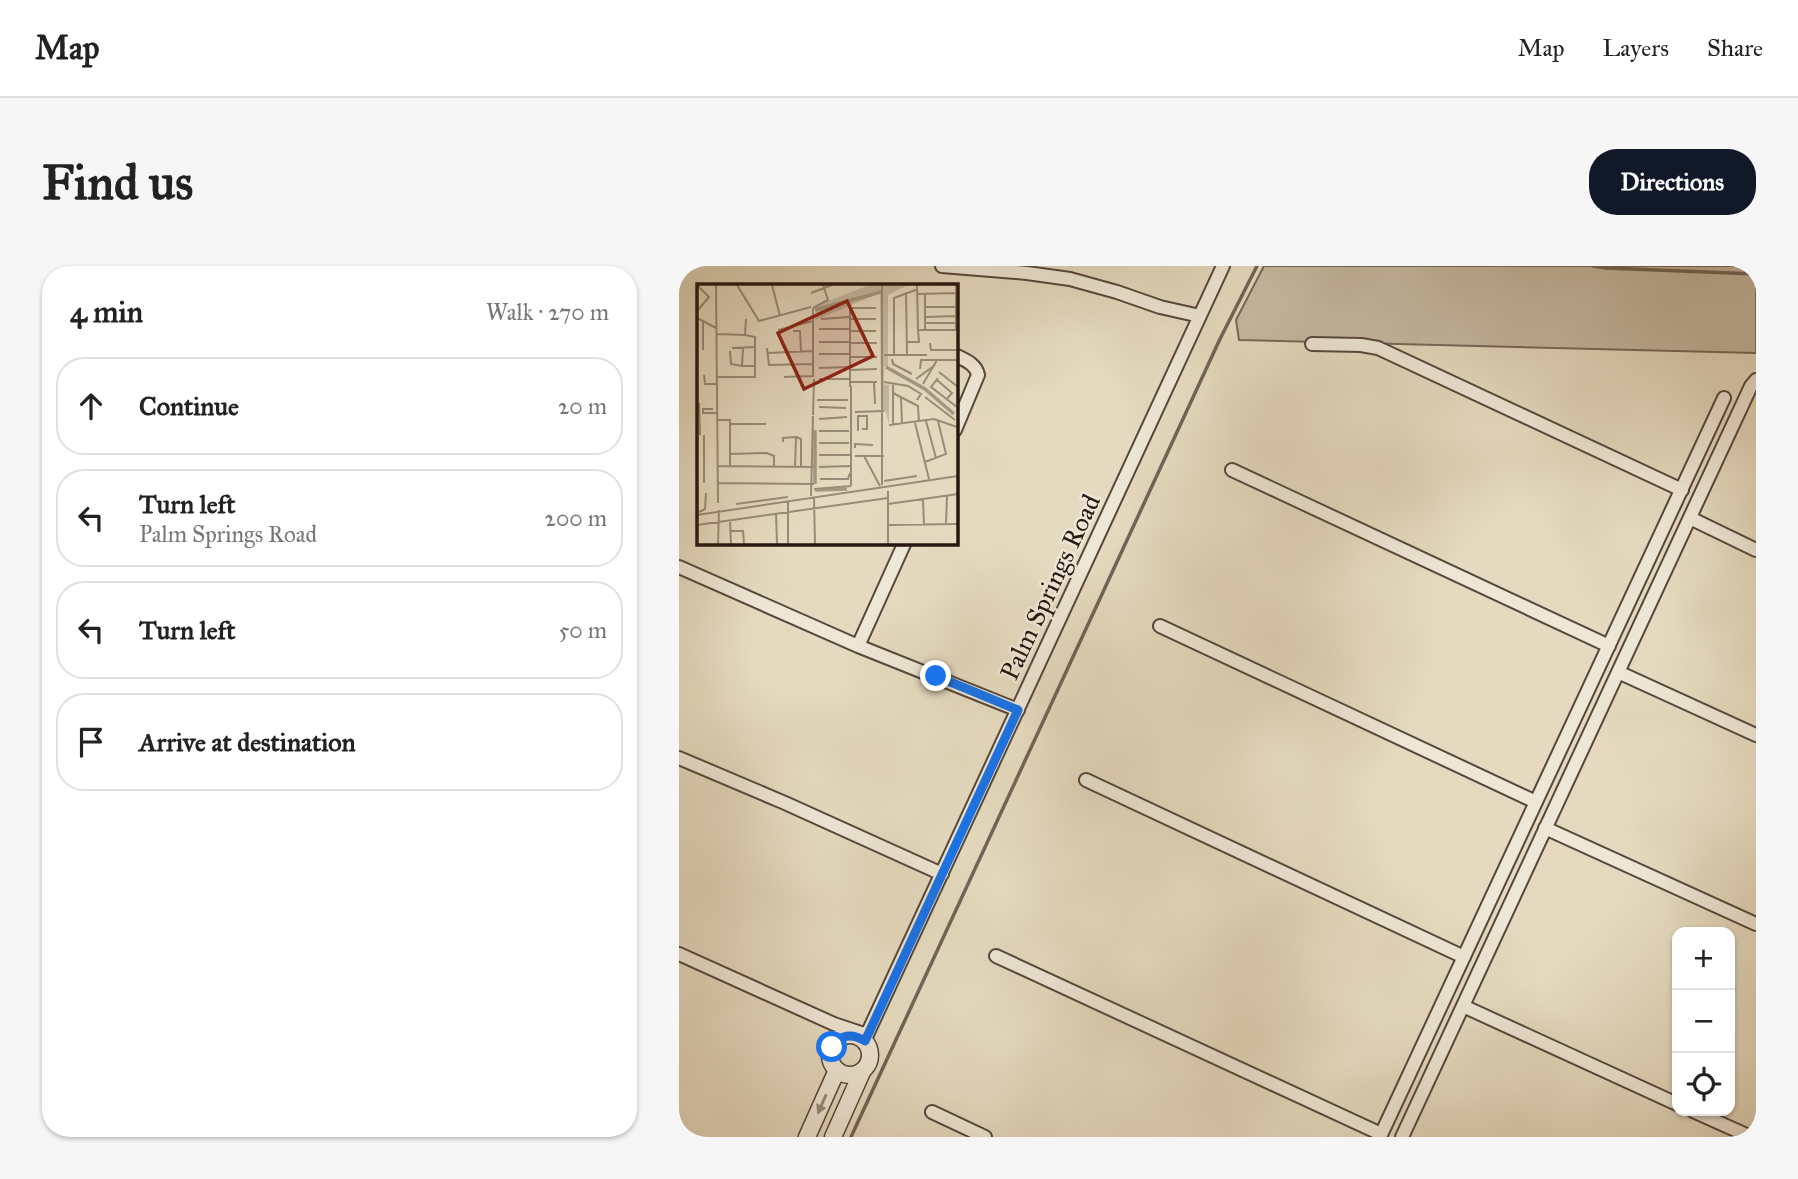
<!DOCTYPE html>
<html lang="en">
<head>
<meta charset="utf-8">
<style>
  :root { --surface:#fff; --page:#f6f6f6; --text:#222; --muted:#767676; --line:#e0e0e0; --accent:#111827 }
  body { margin:0; font-family:"IM FELL Great Primer",serif; background:var(--page); color:var(--text) }
  .controls { position:absolute; right:21px; bottom:21px; display:grid; overflow:hidden; border-radius:14px; box-shadow:0 2px 5px #0004 }
  .controls button { width:63px; height:63px; display:grid; place-items:center; padding:0; border:0; border-bottom:2px solid var(--line); background:var(--surface); color:var(--text); font:35px sans-serif }
  .stop { position:absolute; width:21px; height:21px; margin:-16px; border:5px solid #1a73e8; border-radius:50%; background:#fff }
  .stop.end { background:#1a73e8; border-color:#fff; box-shadow:0 2px 7px #0008 }
  .list { margin:0; padding:0; list-style:none }
  h2 { display:flex; justify-content:space-between; align-items:center; height:91px; margin:0; padding:0 28px; font-size:30px }
  h2 small { font-size:23px; font-weight:400; color:var(--muted) }
  .list li { display:grid; grid-template-columns:46px 1fr auto; gap:21px; align-items:center; box-sizing:border-box; height:98px; margin:0 14px 14px; padding:0 14px; border:2px solid var(--line); border-radius:28px }
  .list b { display:block; font-size:26px; white-space:nowrap }
  .list p { margin:0; font-size:23px; white-space:nowrap; color:var(--muted) }
  .list em { font-size:23px; font-style:normal; color:var(--muted) }
  .icon { flex:none; width:38px; height:38px; fill:none; stroke:currentColor; stroke-width:2; stroke-linecap:round; stroke-linejoin:round }
  .map { position:relative; flex:none; width:1077px; height:871px; overflow:hidden; border-radius:28px }
  header { display:flex; align-items:center; gap:42px; box-sizing:border-box; height:98px; padding:0 35px; background:var(--surface); border-bottom:2px solid var(--line) }
  header strong { font-size:33px }
  nav { display:flex; gap:38px; margin-inline-start:auto; font-size:24px }
  .intro { display:flex; align-items:center; justify-content:space-between; box-sizing:border-box; height:168px; padding:0 42px }
  h1 { margin:0; font-size:49px }
  .button { padding:18px 32px; border-radius:28px; background:var(--accent); color:#fff; font-size:24px; font-weight:700 }
  main { display:flex; gap:42px; padding:0 42px }
  aside { flex:1; background:var(--surface); border-radius:28px; box-shadow:0 2px 5px #0004 }
  .map>svg:first-child { display:block }
  .green { fill:#c5b9a1; stroke:#766858; stroke-width:2 }
  .lines { fill:none; stroke-linecap:round; stroke-linejoin:round }
  .stream { stroke:#726456; stroke-width:3.5 }
  .minor-casing { stroke:#56483c; stroke-width:16 }
  .tertiary-casing { stroke:#56483c; stroke-width:19 }
  .minor { stroke:#eee7d5; stroke-width:12 }
  .tertiary { stroke:#eee7d5; stroke-width:16 }
  .oneway { fill:#94897c }
  .route { stroke:#1a73e8; stroke-width:9 }
  .labels { text-anchor:middle; stroke-width:5; stroke-linejoin:round; paint-order:stroke }
  .street-label { font-size:26px; fill:#271710; stroke:#eee7d5 }
  .inset-river { fill:none; stroke:#a49884; stroke-width:3.5 }
  .inset-road { fill:none; stroke:#998c79; stroke-width:2 }
  .view { fill:#8f2418; fill-opacity:0.15; stroke:#8f2418; stroke-width:3.5 }
  .inset-edge { fill:none; stroke:#271710; stroke-width:3.5 }
</style>
</head>
<body>
<header>
<strong>Map</strong>
<nav><a>Map</a><a>Layers</a><a>Share</a></nav>
</header>
<div class="intro"><h1>Find us</h1><a class="button">Directions</a></div>
<main>
<aside>
<h2>4 min<small>Walk · 270 m</small></h2>
<ul class="list">
<li><svg class="icon" aria-label="ahead" viewBox="0 0 24 24"><path d="M12 20V5M6 11l6-6 6 6"/></svg><div><b>Continue</b></div><em>20 m</em></li>
<li><svg class="icon" aria-label="left" viewBox="0 0 24 24"><path d="M17 20v-9H6M10 6l-5 5 5 5"/></svg><div><b>Turn left</b><p>Palm Springs Road</p></div><em>200 m</em></li>
<li><svg class="icon" aria-label="left" viewBox="0 0 24 24"><path d="M17 20v-9H6M10 6l-5 5 5 5"/></svg><div><b>Turn left</b></div><em>50 m</em></li>
<li><svg class="icon" aria-label="arrive" viewBox="0 0 24 24"><path d="M6 21V4h12l-3 4 3 4H6"/></svg><div><b>Arrive at destination</b></div></li>
</ul>
</aside>
<div class="map">
<svg width="1077" height="871" viewBox="0 0 1077 871">
  <rect width="100%" height="100%" fill="#e5dabf"/>
  <filter id="stains"><feTurbulence type="fractalNoise" baseFrequency=".00286" numOctaves="4"/><feColorMatrix values="0 0 0 0 .2 0 0 0 0 .09 0 0 0 0 .02 0 0 0 .5 -.17"/></filter>
  <radialGradient id="worn" r=".72"><stop offset=".6" stop-color="#630" stop-opacity="0"/><stop offset="1" stop-color="#630" stop-opacity=".3"/></radialGradient>
  <!-- green -->
  <path class="green" d="M 585,0 L 1077,0 L 1077,87 L 560,74 L 557,54 Z"/>
  <g class="lines">
    <!-- stream -->
    <path class="stream" d="M 914,0 L 927,2 L 1077,8
      M 172,871 L 541,73 L 578,0"/>
    <!-- minor casing -->
    <g class="minor-casing">
      <path id="minor" d="M 263,0 L 348,7 L 391,13 L 438,26 L 481,41 L 521,50
        M 633,78 L 682,79 L 699,82 L 1003,224
        M 276,89 C 286,94 297,98 299,109 L 276,164
        M 553,204 L 930,380
        M 1011,252 L 1077,284
        M 0,301 L 179,380 L 339,444
        M 481,360 L 857,536
        M 179,380 L 226,276
        M 939,406 L 1077,469
        M 0,492 L 106,537 L 263,608
        M 407,514 L 785,691
        M 866,562 L 1077,658
        M 0,688 L 155,758 L 188,769
        M 317,690 L 702,868
        M 784,740 L 998,838
        M 185,775 L 544,0
        M 1014,845 L 1072,871
        M 253,846 L 306,871
        M 701,871 L 1045,132
        M 723,871 L 1072,120 L 1077,114"/>
    </g>
    <!-- tertiary casing -->
    <g class="tertiary-casing">
      <path id="tertiary" d="M151 789a20 20 0 1 1 40 0a20 20 0 1 1-40 0Z
        M 128,871 L 158,804
        M 154,871 L 183,806"/>
    </g>
    <!-- minor -->
    <use href="#minor" class="minor"/>
    <!-- tertiary -->
    <use href="#tertiary" class="tertiary"/>
  </g>
  <!-- one-way arrows -->
  <defs><path id="oneway-solid" d="M-6-.8H1V-3.2L6.5 0L1 3.2V.8H-6Z" transform="scale(1.75)"/></defs>
  <use class="oneway" href="#oneway-solid" transform="translate(143 838) rotate(114)"/>
  <g class="lines">
    <!-- route -->
    <path class="route" d="M 153,781 C 161,768 173,767 186,775 L 339,444 L 257,410"/>
  </g>
  <g class="labels">
    <!-- street labels -->
    <g class="street-label">
      <text transform="translate(371 321) rotate(-65)" y="9">Palm Springs Road</text>
    </g>
  </g>
  <!-- overview -->
  <g transform="translate(18 18)">
    <rect width="261" height="261" fill="#e5dabf"/>
    <path d="M 172,1 L 211,1 L 191,11 L 191,83 L 187,82 L 187,100 L 192,101 L 192,140 L 189,128 L 184,126 L 183,9 L 118,36 L 119,22 Z" fill="#c5b9a1"/>
    <path class="inset-river" d="M 118,26 L 184,8M 189,83 L 228,105 L 257,130M 118,146 L 118,200M 118,206 L 150,205"/>
    <path class="inset-road" d="M 19,1 L 21,219M 40,1 L 62,37 L 114,23M 75,1 L 83,32M 185,1 L 185,201M 220,1 L 221,46M 259,1 L 259,46M 209,8 L 210,70M 114,9 L 135,1M 221,10 L 259,9M 228,10 L 228,46M 228,23 L 259,23M 116,24 L 116,93M 116,24 L 131,16 L 126,1M 0,27 L 12,13 L 0,1M 228,33 L 259,32M 0,34 L 19,44M 124,35 L 152,33M 153,35 L 179,35M 6,38 L 6,66M 228,39 L 259,39M 122,45 L 152,45M 81,46 L 116,37M 96,47 L 103,47 L 104,68M 153,47 L 179,47M 19,50 L 48,51 L 49,35M 122,58 L 152,58M 209,58 L 222,58 L 221,46 L 261,46M 153,59 L 180,59M 233,59 L 234,66 L 261,66M 35,64 L 58,63M 46,64 L 45,82 L 58,82M 70,64 L 72,81 L 116,80M 33,67 L 34,80 L 45,82M 70,69 L 116,67M 122,70 L 152,70M 197,70 L 197,14 L 221,5M 187,71 L 230,71M 153,73 L 180,73M 195,75 L 196,80 L 215,90M 122,84 L 152,83M 223,85 L 224,76 L 261,76M 153,86 L 180,85M 242,88 L 261,103M 7,91 L 8,100 L 20,100M 20,93 L 58,93 L 58,53 L 48,51M 87,93 L 116,92M 241,94 L 234,103 L 260,123M 122,95 L 152,95M 219,95 L 238,81M 240,96 L 255,109 L 249,116M 153,98 L 180,98M 177,98 L 178,120M 187,98 L 211,102 L 224,110 L 220,116M 226,100 L 240,76M 196,101 L 196,141M 154,102 L 154,202M 153,103 L 153,24 L 179,24M 196,109 L 221,122 L 222,138M 204,113 L 205,140M 228,113 L 258,136M 261,114 L 261,162M 120,116 L 151,116M 2,119 L 3,151M 122,123 L 149,124M 16,125 L 6,125 L 6,129 L 20,129M 158,128 L 187,127M 116,131 L 117,95M 122,135 L 150,133M 20,136 L 33,136 L 33,182M 229,137 L 239,174M 218,139 L 232,195M 33,140 L 69,140M 192,141 L 237,135 L 260,143M 122,147 L 152,147M 161,147 L 161,132 L 170,132 L 170,145 L 165,145M 7,151 L 7,199M 99,153 L 104,155 L 104,183M 86,158 L 86,154 L 99,153 L 98,183M 122,159 L 152,159M 158,164 L 158,160 L 176,161M 33,170 L 70,169 L 77,172 L 77,182M 122,171 L 153,171M 158,172 L 187,172M 167,172 L 183,202M 228,178 L 249,170 L 241,137M 20,182 L 117,183M 122,183 L 153,182M 123,195 L 151,195 L 153,189M 187,197 L 220,192M 20,199 L 117,200M 117,205 L 154,202M 191,207 L 191,260M 114,212 L 116,132M 117,214 L 118,260M 226,215 L 227,241M 91,218 L 91,260M 39,220 L 91,213M 191,220 L 261,210M 2,228 L 8,225 L 9,209M 79,229 L 80,260M 0,231 L 261,192M 33,236 L 34,260M 249,240 L 250,212M 0,241 L 191,214M 191,241 L 261,240M 34,247 L 46,247 L 47,260M 21,260 L 22,226"/>
    <path class="view" d="M 150,17 L 176,72 L 107,105 L 81,49 Z"/>
    <rect width="261" height="261" class="inset-edge"/>
  </g>
  <rect width="100%" height="100%" filter="url(#stains)"/>
  <rect width="100%" height="100%" fill="url(#worn)"/>
</svg>
<div class="controls">
<button>+</button>
<button>−</button>
<button><svg class="icon" aria-label="locate" viewBox="0 0 24 24"><circle cx="12" cy="12" r="6"/><path d="M12 2v4M12 18v4M2 12h4M18 12h4"/></svg></button>
</div>
<div class="stop" style="left:153px;top:781px"></div>
<div class="stop end" style="left:257px;top:410px"></div>
</div>
</main>
</body>
</html>
